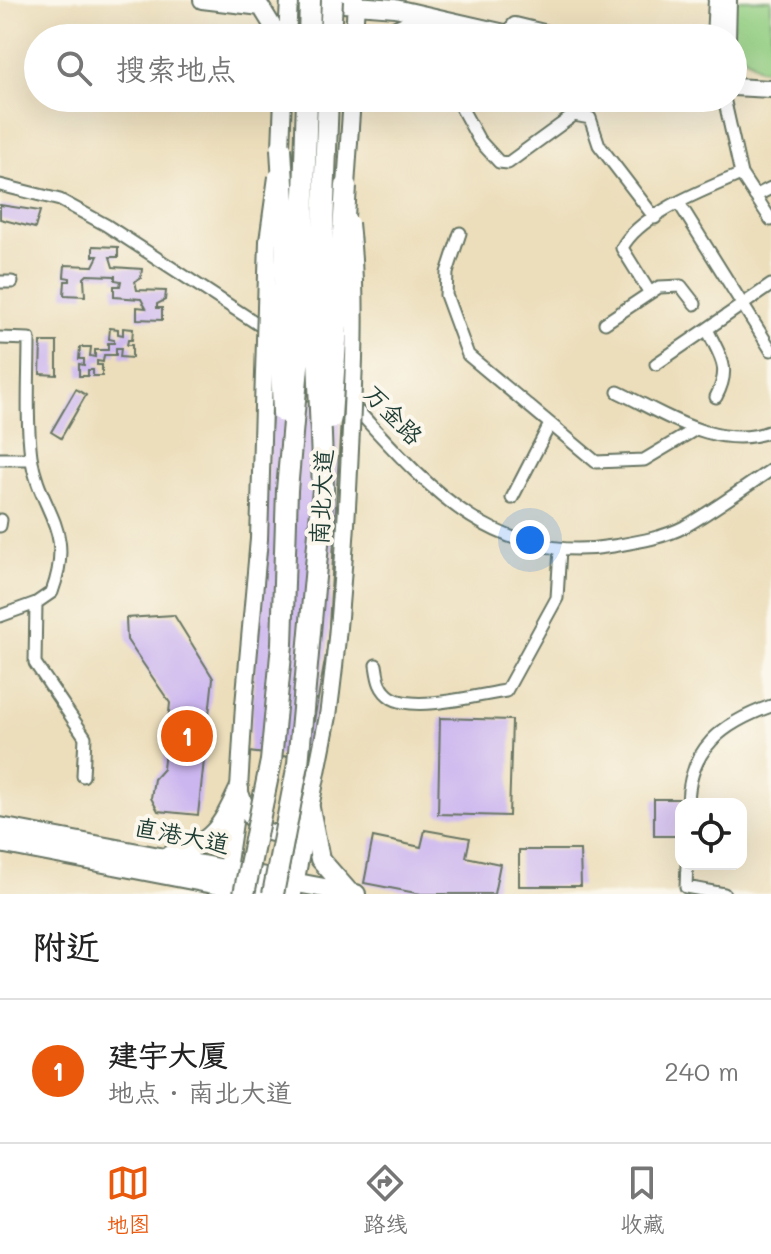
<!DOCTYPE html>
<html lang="zh">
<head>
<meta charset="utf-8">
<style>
  :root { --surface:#fff; --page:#f6f6f6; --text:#222; --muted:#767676; --line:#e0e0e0; --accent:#ea580c }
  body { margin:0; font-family:Mali,"LXGW WenKai TC",sans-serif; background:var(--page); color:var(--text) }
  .controls { position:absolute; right:24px; bottom:24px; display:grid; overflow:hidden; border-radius:16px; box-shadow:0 8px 32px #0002 }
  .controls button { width:72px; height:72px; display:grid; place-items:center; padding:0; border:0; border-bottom:2px solid var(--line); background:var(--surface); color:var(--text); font:40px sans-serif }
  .you { position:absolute; left:530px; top:540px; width:28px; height:28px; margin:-20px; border:6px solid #fff; border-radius:50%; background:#1a73e8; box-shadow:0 0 0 12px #1a73e833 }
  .badge { display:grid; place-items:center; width:52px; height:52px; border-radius:50%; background:var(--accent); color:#fff; font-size:26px; font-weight:700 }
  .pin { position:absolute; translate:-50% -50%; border:4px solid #fff; box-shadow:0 2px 8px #0006 }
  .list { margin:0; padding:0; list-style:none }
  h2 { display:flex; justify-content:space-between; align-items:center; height:104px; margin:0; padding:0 32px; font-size:34px }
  h2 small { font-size:26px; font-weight:400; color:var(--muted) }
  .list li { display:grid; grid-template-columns:52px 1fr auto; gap:24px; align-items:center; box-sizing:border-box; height:144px; padding:0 32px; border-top:2px solid var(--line) }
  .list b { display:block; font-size:30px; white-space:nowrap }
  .list p { margin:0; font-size:26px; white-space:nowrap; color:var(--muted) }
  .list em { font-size:26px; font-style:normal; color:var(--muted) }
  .icon { flex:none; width:44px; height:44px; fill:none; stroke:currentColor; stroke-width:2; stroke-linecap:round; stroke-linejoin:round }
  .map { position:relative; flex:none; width:771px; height:894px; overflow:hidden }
  .search { position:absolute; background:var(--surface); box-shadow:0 8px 32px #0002; left:24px; right:24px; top:24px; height:88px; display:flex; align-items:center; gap:20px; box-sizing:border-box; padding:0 28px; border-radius:44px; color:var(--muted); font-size:30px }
  .sheet { height:248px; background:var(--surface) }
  nav { display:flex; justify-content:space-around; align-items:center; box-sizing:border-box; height:112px; border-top:2px solid var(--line); background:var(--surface); font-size:22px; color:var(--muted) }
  nav a { display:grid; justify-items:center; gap:4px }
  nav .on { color:var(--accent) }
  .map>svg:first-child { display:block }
  .green { fill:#92cd81; stroke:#58855a; stroke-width:2 }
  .building { fill:#ccb6ef }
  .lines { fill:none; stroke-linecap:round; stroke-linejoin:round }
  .street-casing { stroke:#677563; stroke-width:15 }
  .secondary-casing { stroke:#677563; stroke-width:20 }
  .primary-casing { stroke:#677563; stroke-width:22 }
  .street { stroke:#fff; stroke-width:11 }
  .secondary { stroke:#fff; stroke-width:16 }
  .primary { stroke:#fff; stroke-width:18 }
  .secondary-bridge-casing { stroke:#677563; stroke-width:20; stroke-linecap:butt }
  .highway-bridge-casing { stroke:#677563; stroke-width:24; stroke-linecap:butt }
  .secondary-bridge { stroke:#fff; stroke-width:16 }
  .highway-bridge { stroke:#fff; stroke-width:20 }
  .labels { text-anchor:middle; stroke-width:8; stroke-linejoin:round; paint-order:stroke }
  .street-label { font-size:24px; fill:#1f3d34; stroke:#fbf7ec }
</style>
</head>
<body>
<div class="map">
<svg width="771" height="894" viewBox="0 0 771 894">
  <rect width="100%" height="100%" fill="#fbf7ec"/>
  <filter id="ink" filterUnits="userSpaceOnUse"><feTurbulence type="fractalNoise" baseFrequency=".0125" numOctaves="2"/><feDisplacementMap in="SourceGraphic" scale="16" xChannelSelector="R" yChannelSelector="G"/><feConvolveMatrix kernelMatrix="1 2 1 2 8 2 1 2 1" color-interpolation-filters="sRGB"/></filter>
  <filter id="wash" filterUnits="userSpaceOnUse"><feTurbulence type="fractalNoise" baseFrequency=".006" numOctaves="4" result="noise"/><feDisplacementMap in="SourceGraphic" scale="32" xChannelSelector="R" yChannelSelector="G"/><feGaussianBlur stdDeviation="1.8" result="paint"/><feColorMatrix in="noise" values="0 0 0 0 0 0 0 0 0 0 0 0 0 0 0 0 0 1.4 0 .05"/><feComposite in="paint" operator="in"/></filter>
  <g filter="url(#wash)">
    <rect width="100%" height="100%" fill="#ecdebb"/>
    <!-- green -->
    <path class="green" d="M 732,0 L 771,0 L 771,70 L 759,69 L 733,47 Z"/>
    <g id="blocks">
      <!-- building -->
      <path class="building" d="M 0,205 L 40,211 L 35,228 L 0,219 Z
        M 93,246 L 118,247 L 118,257 L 110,257 L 113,267 L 142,269 L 141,278 L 135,281 L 137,290 L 166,291 L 165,300 L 157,304 L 157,308 L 162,308 L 162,320 L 137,319 L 137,307 L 146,308 L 141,299 L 114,297 L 114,286 L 120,286 L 121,281 L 115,280 L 115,276 L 87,275 L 84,278 L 85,296 L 64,295 L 65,281 L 70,281 L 70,278 L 64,277 L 65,265 L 93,266 L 98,256 L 93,256 Z
        M 110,328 L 118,329 L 118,334 L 123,335 L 123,328 L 133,329 L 132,340 L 128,340 L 127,345 L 132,345 L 132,358 L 120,357 L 121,348 L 116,348 L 116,355 L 104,355 L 103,362 L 97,361 L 97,365 L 102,365 L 102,376 L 93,376 L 93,370 L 88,370 L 88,376 L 79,376 L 79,364 L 84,365 L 84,359 L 79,359 L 80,347 L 91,347 L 90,356 L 95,357 L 95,350 L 108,350 L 108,343 L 114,343 L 114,340 L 109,339 Z
        M 41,342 L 57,342 L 57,375 L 40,374 Z
        M 76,389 L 86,395 L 61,438 L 51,432 Z
        M 273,399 L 342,402 L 328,644 L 307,759 L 249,752 Z
        M 174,615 L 213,678 L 198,815 L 158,811 L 151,798 L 154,779 L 163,769 L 170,703 L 127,640 L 126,618 Z
        M 440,718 L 512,720 L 509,816 L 438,814 Z
        M 654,799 L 681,799 L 681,836 L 654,836 Z
        M 425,830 L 470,838 L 466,857 L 500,864 L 494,894 L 421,894 L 364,883 L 373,837 L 421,847 Z
        M 519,850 L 580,850 L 581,886 L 519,886 Z"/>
    </g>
  </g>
  <g filter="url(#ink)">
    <use href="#blocks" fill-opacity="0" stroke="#677563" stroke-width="2"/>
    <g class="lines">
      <!-- street casing -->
      <g class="street-casing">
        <path id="street" d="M 456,98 L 479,140 L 499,162 L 508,163 L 574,115 L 590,118 L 599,145 L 655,218
          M 566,98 L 574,115
          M 724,98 L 741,174 L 771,220
          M 0,185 L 60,200 L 106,225 L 267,330
          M 755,196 L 771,188
          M 679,203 L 771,350
          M 460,233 L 447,273 L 446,295 L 468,355 L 596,462 L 644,460 L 696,429
          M 0,282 L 12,282
          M 650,293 L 622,248 C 639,214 707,189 741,174
          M 605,323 L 659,287 L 681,286 L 695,304
          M 707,329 C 720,357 732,367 716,397
          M 0,338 L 29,339 C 29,377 26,418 31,456 C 39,512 76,526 52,592 L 36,603 L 0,616
          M 656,364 L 771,285
          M 333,384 C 413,468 482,568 613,546 C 636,542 663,538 684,527 C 714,510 742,489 771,470
          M 618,392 C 665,414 719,452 771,431
          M 0,459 L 31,459
          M 512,498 L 550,424
          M 0,526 L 1,520
          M 36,603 L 35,663 L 85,737 L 83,776
          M 376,665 C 378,678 379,690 392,698 C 415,712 479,695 506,691 L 557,598 L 560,549
          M 688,804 C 689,748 723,723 771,706
          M 687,864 L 686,887 L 724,894"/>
      </g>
      <!-- secondary casing -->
      <g class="secondary-casing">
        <path id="secondary" d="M 202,0 L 261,7 L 280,38
          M 292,0 L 395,8 L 527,38
          M 515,26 L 564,38
          M 287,38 L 289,0
          M 354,38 L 356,0
          M 376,38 L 407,24 L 430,22
          M 715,38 L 717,0
          M 727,38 L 728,0
          M 733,87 L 771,89
          M 281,148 L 283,98
          M 346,186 L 352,98
          M 241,795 C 248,819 266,845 295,828
          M 225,882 L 239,789 L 244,705
          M 293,894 L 328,716"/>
      </g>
      <!-- primary casing -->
      <g class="primary-casing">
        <path id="primary" d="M 310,808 L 320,859 L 348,891
          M 0,827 L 356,894
          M 0,843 L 265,894
          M 171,855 C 214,843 221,827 239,789"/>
      </g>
      <!-- street -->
      <use href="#street" class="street"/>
      <!-- secondary -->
      <use href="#secondary" class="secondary"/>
      <!-- primary -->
      <use href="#primary" class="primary"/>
      <!-- secondary-bridge casing -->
      <g class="secondary-bridge-casing">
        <path id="secondary-bridge" d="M 244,705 L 259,539 L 268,241 L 277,177
          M 328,716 C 340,627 346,538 350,449 C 354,374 358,298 350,223"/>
      </g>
      <!-- highway-bridge casing -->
      <g class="highway-bridge-casing">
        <path id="highway-bridge" d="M 309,38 L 310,0
          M 330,38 L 332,0
          M 281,148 L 286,238 L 281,361 L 283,412
          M 331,418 L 346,186
          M 244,894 L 271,761 L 282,644 L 287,490 L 299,355 L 307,98
          M 273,894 L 298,764 L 323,489 L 318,356 L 328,98"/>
      </g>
      <!-- secondary-bridge -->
      <use href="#secondary-bridge" class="secondary-bridge"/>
      <!-- highway-bridge -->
      <use href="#highway-bridge" class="highway-bridge"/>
    </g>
  </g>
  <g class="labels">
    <!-- street labels -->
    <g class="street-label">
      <text transform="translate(393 415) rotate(46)" y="8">万金路</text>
      <text transform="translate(322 497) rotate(-87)" y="8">南北大道</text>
      <text transform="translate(182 836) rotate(11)" y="8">直港大道</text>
    </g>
  </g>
</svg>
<div class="controls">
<button><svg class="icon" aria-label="locate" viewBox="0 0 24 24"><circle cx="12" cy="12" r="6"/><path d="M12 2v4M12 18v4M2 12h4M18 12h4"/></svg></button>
</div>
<div class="you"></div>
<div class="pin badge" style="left:187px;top:736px">1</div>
<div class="search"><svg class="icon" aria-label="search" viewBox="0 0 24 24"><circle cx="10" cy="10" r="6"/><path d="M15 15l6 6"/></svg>搜索地点</div>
</div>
<section class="sheet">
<h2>附近<small></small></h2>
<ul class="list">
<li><span class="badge">1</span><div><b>建宇大厦</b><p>地点 · 南北大道</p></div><em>240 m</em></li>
</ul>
</section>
<nav>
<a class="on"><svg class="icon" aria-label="map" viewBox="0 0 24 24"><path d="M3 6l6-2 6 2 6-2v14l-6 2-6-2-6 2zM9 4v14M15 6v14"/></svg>地图</a>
<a><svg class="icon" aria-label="directions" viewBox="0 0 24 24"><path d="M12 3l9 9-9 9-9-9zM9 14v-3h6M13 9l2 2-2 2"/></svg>路线</a>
<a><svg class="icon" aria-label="saved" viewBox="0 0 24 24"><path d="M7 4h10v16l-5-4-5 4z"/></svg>收藏</a>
</nav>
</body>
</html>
